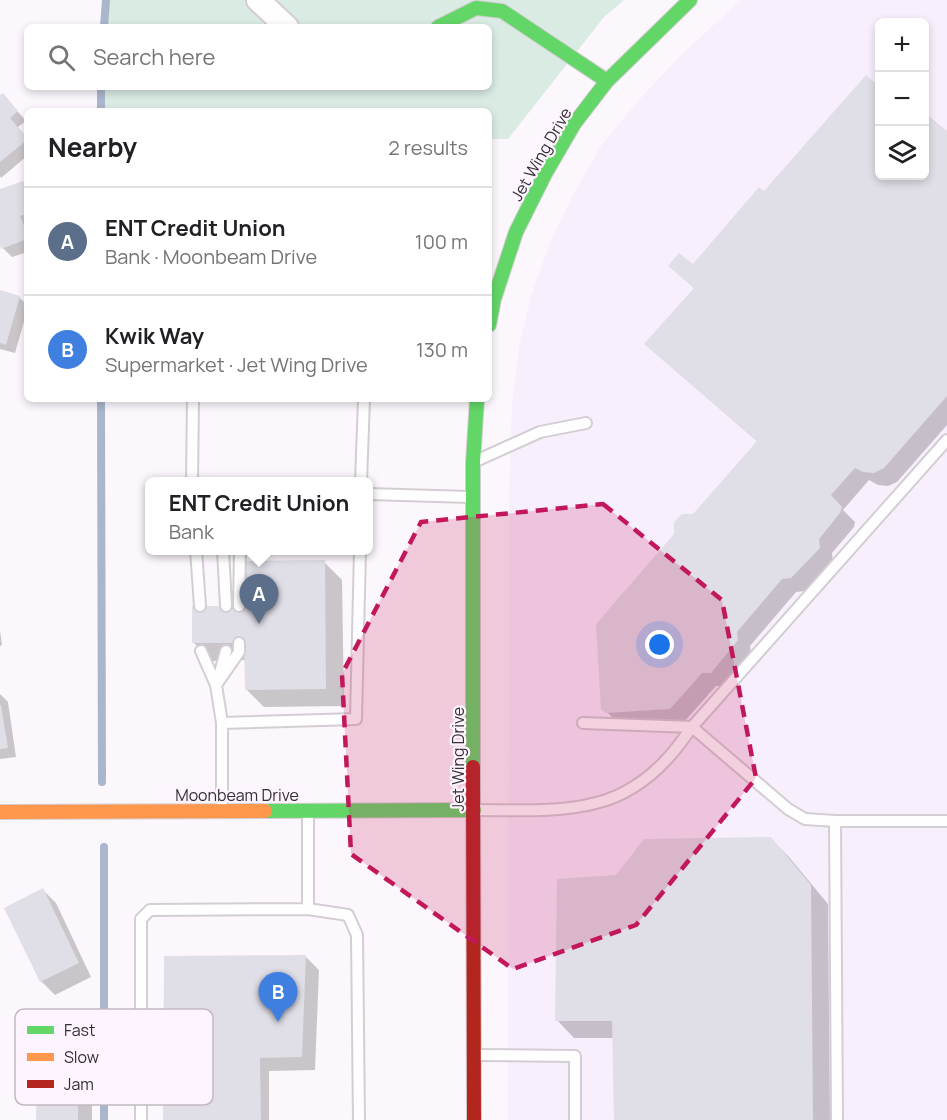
<!DOCTYPE html>
<html lang="en">
<head>
<meta charset="utf-8">
<style>
  :root { --surface:#fff; --page:#f2f2f2; --text:#202124; --muted:#757577; --line:#e0e0e0; --accent:#b45309 }
  body { margin:0; font-family:Manrope,sans-serif; background:var(--page); color:var(--text) }
  .controls { position:absolute; right:18px; top:18px; display:grid; overflow:hidden; border-radius:9px; box-shadow:0 3px 9px #0003 }
  .controls button { width:54px; height:54px; display:grid; place-items:center; padding:0; border:0; border-bottom:2px solid var(--line); background:var(--surface); color:var(--text); font:30px sans-serif }
  .you { position:absolute; left:660px; top:645px; width:21px; height:21px; margin:-15px; border:4px solid #fff; border-radius:50%; background:#1a73e8; box-shadow:0 0 0 9px #1a73e833 }
  .badge { display:grid; place-items:center; width:39px; height:39px; border-radius:50%; background:var(--accent); color:#fff; font-size:20px; font-weight:700 }
  .pin { position:absolute; translate:-50% -50px; filter:drop-shadow(0 2px 3px #0008) }
  .pin::after { content:''; position:absolute; top:32px; width:21px; height:18px; background:inherit; clip-path:polygon(0 0,100% 0,50% 100%) }
  .popup { position:absolute; left:145px; top:477px; width:228px; height:78px; box-sizing:border-box; display:grid; place-content:center; border-radius:9px; background:var(--surface); filter:drop-shadow(0 2px 4px #0005); font-size:20px; white-space:nowrap; color:var(--muted) }
  .popup b { font-size:22px; color:var(--text) }
  .popup::after { content:''; position:absolute; left:50%; top:100%; margin-left:-12px; border:12px solid transparent; border-top-color:var(--surface) }
  .list { margin:0; padding:0; list-style:none }
  h2 { display:flex; justify-content:space-between; align-items:center; height:78px; margin:0; padding:0 24px; font-size:26px }
  h2 small { font-size:20px; font-weight:400; color:var(--muted) }
  .list li { display:grid; grid-template-columns:39px 1fr auto; gap:18px; align-items:center; box-sizing:border-box; height:108px; padding:0 24px; border-top:2px solid var(--line) }
  .list b { display:block; font-size:22px; white-space:nowrap }
  .list p { margin:0; font-size:20px; white-space:nowrap; color:var(--muted) }
  .list em { font-size:20px; font-style:normal; color:var(--muted) }
  .icon { flex:none; width:33px; height:33px; fill:none; stroke:currentColor; stroke-width:2; stroke-linecap:round; stroke-linejoin:round }
  .map { position:relative; flex:none; width:947px; height:1120px; overflow:hidden }
  .search { position:absolute; background:var(--surface); box-shadow:0 3px 9px #0003; left:24px; top:24px; width:468px; height:66px; display:flex; align-items:center; gap:15px; box-sizing:border-box; padding:0 21px; border-radius:9px; color:var(--muted); font-size:22px }
  .panel { position:absolute; background:var(--surface); box-shadow:0 3px 9px #0003; left:24px; top:108px; width:468px; height:294px; border-radius:9px }
  .map>svg:first-child { display:block }
  .commercial { fill:#f8effd; fill-rule:evenodd }
  .green { fill:#daebe4 }
  .shadow { fill:#0003 }
  .lines { fill:none; stroke-linecap:round; stroke-linejoin:round }
  .stream { stroke:#a9b6cb; stroke-width:8 }
  .building { fill:#e0dee6 }
  .lane-casing { stroke:#d3ced3; stroke-width:14 }
  .street-casing { stroke:#d3ced3; stroke-width:26 }
  .fast-casing { stroke:#d3ced3; stroke-width:16 }
  .slow-casing { stroke:#d3ced3; stroke-width:16 }
  .jam-casing { stroke:#d3ced3; stroke-width:16 }
  .lane { stroke:#fffeff; stroke-width:10 }
  .street { stroke:#fffeff; stroke-width:22 }
  .fast { stroke:#63d668; stroke-width:14 }
  .slow { stroke:#ff974d; stroke-width:14 }
  .jam { stroke:#b3261e; stroke-width:14 }
  .marked { fill:#c2185b; fill-opacity:0.2; stroke:#c2185b; stroke-width:4.5; stroke-dasharray:12 8; stroke-linejoin:round }
  .labels { text-anchor:middle; stroke-width:4.5; stroke-linejoin:round; paint-order:stroke }
  .street-label { font-size:16px; fill:#332f34; stroke:#fef4ff }
  .key { fill:#fef4ff; stroke:#c1b9c2; stroke-width:1.5 }
  .key-label { font-size:16px; fill:#332f34 }
</style>
</head>
<body>
<div class="map">
<svg width="947" height="1120" viewBox="0 0 947 1120">
  <rect width="100%" height="100%" fill="#fcf7fc"/>
  <!-- commercial -->
  <path class="commercial" d="M 741,0 L 947,0 L 947,1120 L 508,1120 L 509,493 L 512,403 L 520,342 L 532,293 L 551,240 L 572,197 L 602,144 L 646,92 L 683,53 ZM 880,22 L 924,22 L 924,176 L 880,176 Z"/>
  <!-- green -->
  <path class="green" d="M 109,0 L 624,0 L 604,17 L 508,139 L 489,139 L 489,111 L 102,111 L 103,87 L 489,87 L 489,27 L 104,27 L 105,15 Z"/>
  <!-- shadow -->
  <path class="shadow" d="M 3,95 L 26,121 L 18,127 L 27,138 L 27,156 L 1,178 L 0,176 L 0,97 Z
    M 947,133 L 947,425 L 897,482 L 888,486 L 878,485 L 869,480 L 843,510 L 855,522 L 854,527 L 832,553 L 833,562 L 805,591 L 796,592 L 750,646 L 751,654 L 725,686 L 716,686 L 684,722 L 621,726 L 603,708 L 675,534 L 694,515 L 758,442 L 660,357 L 695,289 L 670,266 L 693,266 L 765,193 L 880,176 L 924,176 Z
    M 23,183 L 27,187 L 27,252 L 12,257 L 3,248 L 0,241 L 0,191 Z
    M 0,292 L 19,297 L 27,305 L 27,311 L 15,353 L 0,349 Z
    M 324,562 L 342,580 L 344,706 L 264,707 L 246,689 L 246,660 L 212,661 L 194,643 Z
    M 0,630 L 2,645 L 0,646 Z
    M 0,694 L 8,702 L 16,757 L 0,759 Z
    M 771,839 L 789,857 L 828,904 L 830,1120 L 616,1120 L 614,1038 L 574,1038 L 557,1020 L 617,877 Z
    M 43,890 L 56,903 L 91,977 L 55,995 L 41,981 Z
    M 305,956 L 319,970 L 315,1070 L 269,1071 L 269,1120 L 165,1120 Z
    M 78,1066 L 92,1079 L 92,1120 L 38,1120 Z"/>
  <g class="lines">
    <!-- stream -->
    <path class="stream" d="M 104,27 L 106,0
      M 101,87 L 101,111
      M 101,399 L 102,782
      M 104,847 L 104,1120"/>
  </g>
  <!-- building -->
  <path class="building" d="M 866,75 L 880,87 L 880,176 L 924,176 L 924,112 L 947,131 L 947,396 L 884,468 L 874,473 L 863,472 L 855,468 L 831,495 L 842,507 L 840,513 L 819,539 L 820,548 L 791,578 L 782,579 L 737,632 L 738,640 L 711,673 L 702,673 L 670,709 L 606,713 L 601,709 L 596,624 L 674,534 L 674,522 L 682,514 L 693,514 L 757,441 L 644,344 L 694,288 L 668,266 L 679,253 L 693,264 L 759,187 L 764,191 Z
    M 3,93 L 18,111 L 10,118 L 27,138 L 27,140 L 0,162 L 0,95 Z
    M 23,181 L 27,191 L 27,214 L 20,216 L 27,233 L 27,239 L 1,249 L 0,245 L 0,189 Z
    M 0,290 L 20,296 L 6,345 L 0,343 Z
    M 325,560 L 326,689 L 245,690 L 244,643 L 192,643 L 192,606 L 240,606 L 240,561 Z
    M 0,705 L 1,705 L 8,748 L 0,749 Z
    M 771,837 L 811,885 L 813,1120 L 614,1120 L 612,1021 L 555,1021 L 557,879 L 616,875 L 644,839 Z
    M 43,888 L 79,963 L 40,982 L 4,908 Z
    M 306,955 L 302,1057 L 260,1058 L 261,1120 L 163,1120 L 164,956 Z
    M 37,1064 L 78,1064 L 78,1120 L 36,1120 Z"/>
  <g class="lines">
    <!-- lane casing -->
    <g class="lane-casing">
      <path id="lane" d="M 478,460 L 540,432 L 586,423
        M 192,482 L 193,399
        M 361,482 L 364,399
        M 368,494 L 470,497
        M 196,550 L 200,606
        M 223,550 L 226,606
        M 239,606 L 240,550
        M 201,651 L 216,685 L 222,723 L 356,719 L 360,550
        M 219,676 L 226,651
        M 216,685 L 239,652 L 239,643
        M 222,723 L 222,809
        M 583,723 L 692,727 L 788,809 L 805,819 L 835,821 L 947,821
        M 476,810 C 514,810 559,813 596,803 C 622,797 648,780 666,760 C 676,750 684,738 692,727 L 947,440
        M 308,814 L 308,909 L 348,915 L 357,935 L 359,1120
        M 835,821 L 837,1120
        M 475,1055 L 575,1056 L 575,1120
        M 141,1120 L 141,919 L 150,910 L 308,909"/>
    </g>
    <!-- street casing -->
    <g class="street-casing">
      <path id="street" d="M 258,0 L 287,27"/>
    </g>
    <!-- fast casing -->
    <g class="fast-casing">
      <path id="fast" d="M 438,27 L 476,8 L 502,11 L 607,81
        M 489,325 L 494,299 L 516,232 L 545,174 L 574,124 L 607,81 L 690,0
        M 473,767 L 473,462 L 477,399
        M 265,811 L 474,810"/>
    </g>
    <!-- slow casing -->
    <g class="slow-casing">
      <path id="slow" d="M 0,812 L 265,811"/>
    </g>
    <!-- jam casing -->
    <g class="jam-casing">
      <path id="jam" d="M 473,767 L 474,1120"/>
    </g>
    <!-- lane -->
    <use href="#lane" class="lane"/>
    <!-- street -->
    <use href="#street" class="street"/>
    <!-- fast -->
    <use href="#fast" class="fast"/>
    <!-- slow -->
    <use href="#slow" class="slow"/>
    <!-- jam -->
    <use href="#jam" class="jam"/>
  </g>
  <!-- marked area -->
  <path class="marked" d="M 603,504 L 722,600 L 756,778 L 636,925 L 513,969 L 351,854 L 342,674 L 421,522 Z"/>
  <g class="labels">
    <!-- street labels -->
    <g class="street-label">
      <text transform="translate(541 154) rotate(-60)" y="6">Jet Wing Drive</text>
      <text transform="translate(458 759) rotate(-90)" y="6">Jet Wing Drive</text>
      <text x="237" y="801">Moonbeam Drive</text>
    </g>
  </g>
  <!-- legend -->
  <rect x="15" y="1009" width="198" height="96" rx="9" class="key"/>
  <rect x="27" y="1026" width="27" height="8" fill="#63d668"/>
  <rect x="27" y="1053" width="27" height="8" fill="#ff974d"/>
  <rect x="27" y="1080" width="27" height="8" fill="#b3261e"/>
  <g class="key-label">
    <text x="64" y="1036">Fast</text>
    <text x="64" y="1063">Slow</text>
    <text x="64" y="1090">Jam</text>
  </g>
</svg>
<div class="controls">
<button>+</button>
<button>−</button>
<button><svg class="icon" aria-label="layers" viewBox="0 0 24 24"><path d="M12 4l9 5-9 5-9-5zM3 14l9 5 9-5"/></svg></button>
</div>
<div class="you"></div>
<div class="pin badge" style="left:259px;top:624px;background:#5c6f8a">A</div>
<div class="popup"><b>ENT Credit Union</b>Bank</div>
<div class="pin badge" style="left:278px;top:1022px;background:#3f7fe0">B</div>
<div class="search"><svg class="icon" aria-label="search" viewBox="0 0 24 24"><circle cx="10" cy="10" r="6"/><path d="M15 15l6 6"/></svg>Search here</div>
<section class="panel">
<h2>Nearby<small>2 results</small></h2>
<ul class="list">
<li><span class="badge" style="background:#5c6f8a">A</span><div><b>ENT Credit Union</b><p>Bank · Moonbeam Drive</p></div><em>100 m</em></li>
<li><span class="badge" style="background:#3f7fe0">B</span><div><b>Kwik Way</b><p>Supermarket · Jet Wing Drive</p></div><em>130 m</em></li>
</ul>
</section>
</div>
</body>
</html>
